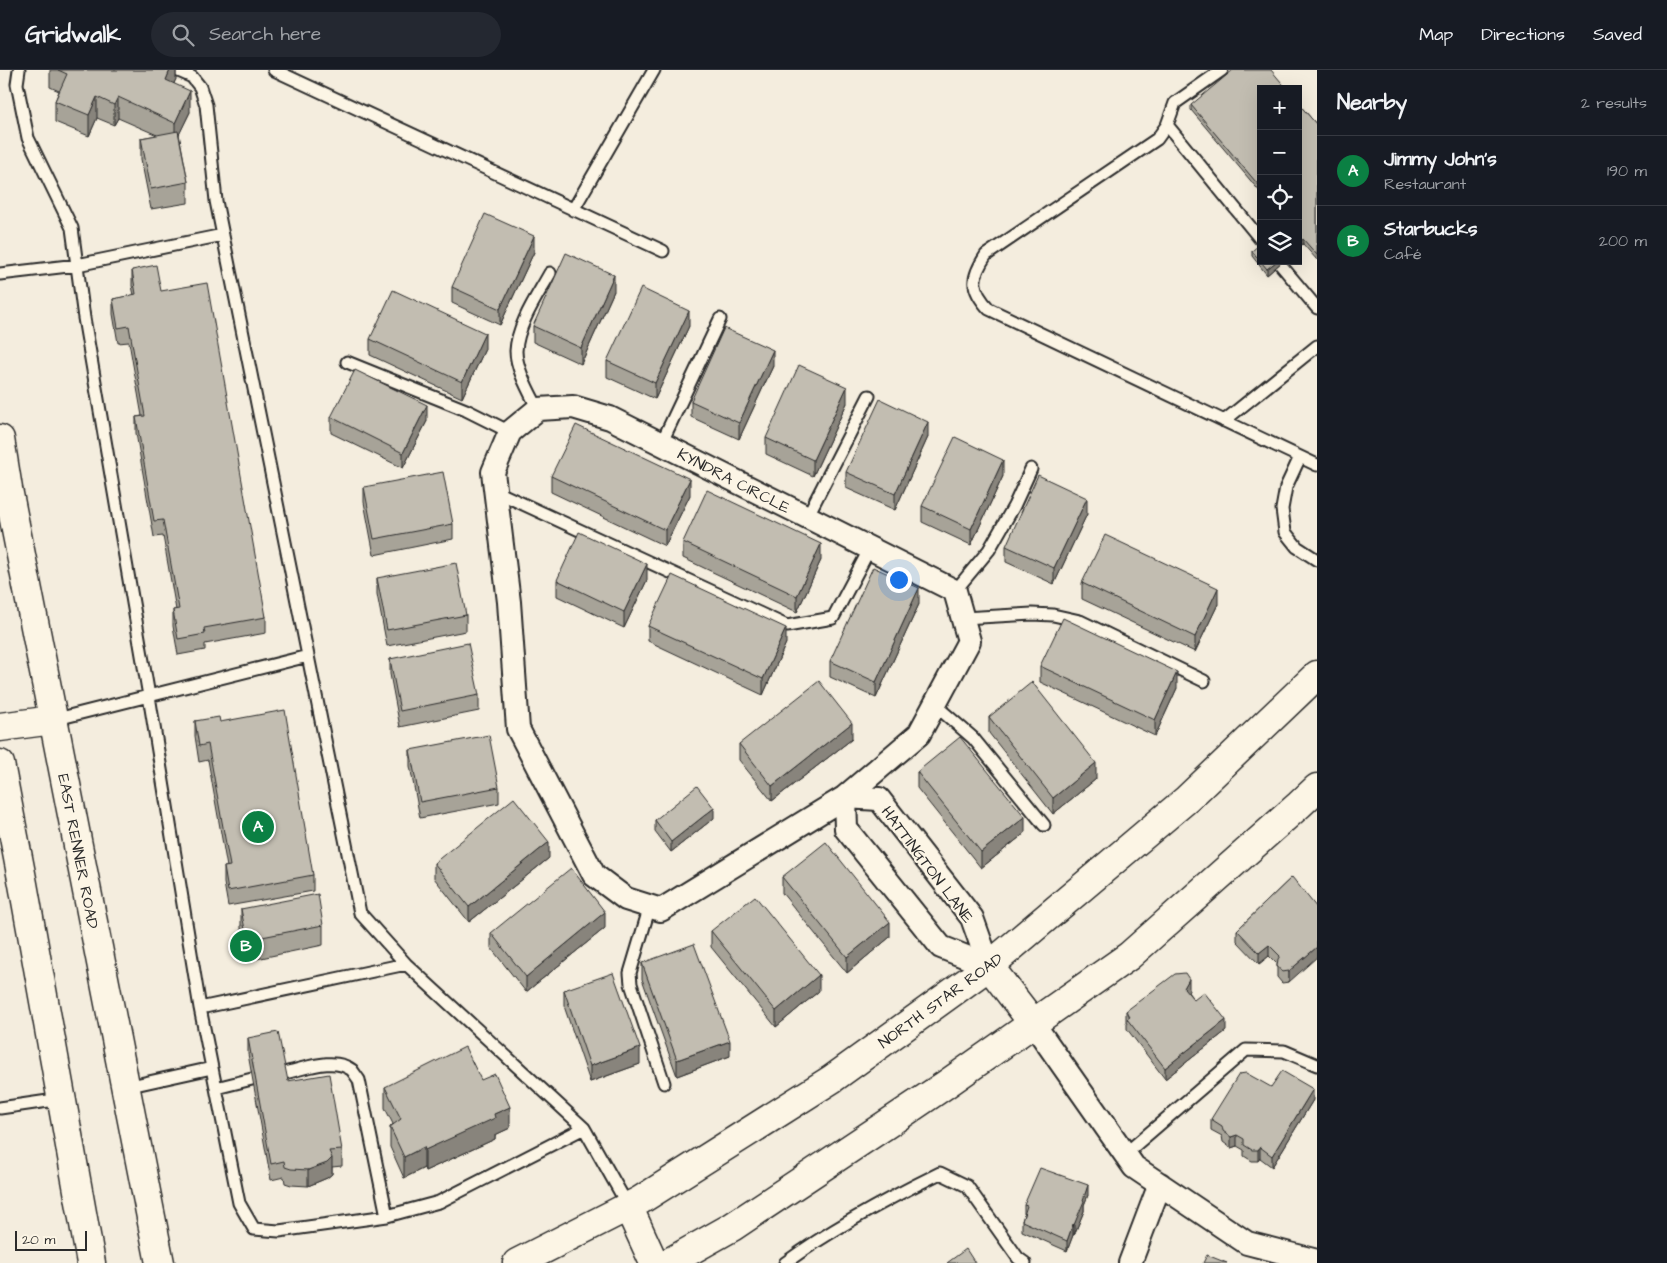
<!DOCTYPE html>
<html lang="en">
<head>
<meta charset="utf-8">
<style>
  :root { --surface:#171b24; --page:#242831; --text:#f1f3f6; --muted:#9ea1a6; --line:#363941; --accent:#0b8043 }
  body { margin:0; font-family:"Architects Daughter",sans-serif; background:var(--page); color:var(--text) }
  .controls { position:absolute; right:15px; top:15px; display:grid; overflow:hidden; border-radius:0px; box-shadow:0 5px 20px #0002 }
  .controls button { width:45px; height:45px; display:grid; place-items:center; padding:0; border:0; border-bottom:1px solid var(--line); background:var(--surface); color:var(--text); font:25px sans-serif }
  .scale { position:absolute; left:15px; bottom:12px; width:72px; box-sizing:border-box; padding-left:5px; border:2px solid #2b2b2b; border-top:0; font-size:14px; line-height:18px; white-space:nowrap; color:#2b2b2b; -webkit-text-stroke:4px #fcf5e5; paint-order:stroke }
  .you { position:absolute; left:898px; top:509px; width:18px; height:18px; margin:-12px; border:4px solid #fff; border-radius:50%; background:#1a73e8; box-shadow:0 0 0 8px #1a73e833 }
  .badge { display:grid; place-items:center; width:32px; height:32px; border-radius:50%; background:var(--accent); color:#fff; font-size:16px; font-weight:700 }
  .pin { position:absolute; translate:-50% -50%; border:2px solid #fff; box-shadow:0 1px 5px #0006 }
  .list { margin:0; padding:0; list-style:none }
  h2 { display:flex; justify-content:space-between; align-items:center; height:65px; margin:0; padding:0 20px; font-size:21px }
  h2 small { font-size:16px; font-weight:400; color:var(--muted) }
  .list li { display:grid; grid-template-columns:32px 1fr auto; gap:15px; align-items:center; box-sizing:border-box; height:70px; padding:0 20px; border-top:1px solid var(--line) }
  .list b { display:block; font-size:19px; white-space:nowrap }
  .list p { margin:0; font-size:16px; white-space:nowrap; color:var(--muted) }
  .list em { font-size:16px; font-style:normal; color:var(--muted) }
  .icon { flex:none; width:28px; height:28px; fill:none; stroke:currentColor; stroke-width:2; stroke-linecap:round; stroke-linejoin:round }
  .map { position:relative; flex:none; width:1317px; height:1193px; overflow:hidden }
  header { display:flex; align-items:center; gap:30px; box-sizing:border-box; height:70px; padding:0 25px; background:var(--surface); border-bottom:1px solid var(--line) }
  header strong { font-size:24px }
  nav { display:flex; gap:28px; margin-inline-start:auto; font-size:18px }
  .search { width:350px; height:45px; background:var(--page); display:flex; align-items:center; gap:12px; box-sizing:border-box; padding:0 18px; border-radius:28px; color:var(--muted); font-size:19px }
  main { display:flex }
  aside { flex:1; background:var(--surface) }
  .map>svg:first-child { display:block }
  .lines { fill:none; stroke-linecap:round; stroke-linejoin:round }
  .lane-casing { stroke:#2b2b2b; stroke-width:15 }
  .street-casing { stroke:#2b2b2b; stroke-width:26 }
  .secondary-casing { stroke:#2b2b2b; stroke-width:31 }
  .lane { stroke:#fcf5e5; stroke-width:11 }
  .street { stroke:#fcf5e5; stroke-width:22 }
  .secondary { stroke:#fcf5e5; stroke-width:28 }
  .wall { fill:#a7a398; stroke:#2b2b2b }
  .shaded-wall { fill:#88847c; stroke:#2b2b2b }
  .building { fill:#c2bdb1; stroke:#2b2b2b }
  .labels { text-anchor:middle; stroke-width:4.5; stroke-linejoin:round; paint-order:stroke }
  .street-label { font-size:16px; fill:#2b2b2b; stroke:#fcf5e5 }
</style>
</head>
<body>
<header>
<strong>Gridwalk</strong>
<div class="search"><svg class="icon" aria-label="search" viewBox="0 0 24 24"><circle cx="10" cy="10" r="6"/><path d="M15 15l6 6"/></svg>Search here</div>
<nav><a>Map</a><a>Directions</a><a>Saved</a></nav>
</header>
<main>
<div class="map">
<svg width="1317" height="1193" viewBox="0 0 1317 1193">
  <rect width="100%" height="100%" fill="#f4edde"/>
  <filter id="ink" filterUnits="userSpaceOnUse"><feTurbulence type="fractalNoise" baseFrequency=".02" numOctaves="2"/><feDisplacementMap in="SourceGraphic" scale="10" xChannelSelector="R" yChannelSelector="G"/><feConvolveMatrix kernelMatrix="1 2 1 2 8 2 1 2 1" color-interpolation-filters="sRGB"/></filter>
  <g filter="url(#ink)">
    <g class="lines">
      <!-- lane casing -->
      <g class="lane-casing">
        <path id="lane" d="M 19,0 L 17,14 L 28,68 L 72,158 L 84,248 L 149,626 L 200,938 L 239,1133 L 254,1159 L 279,1161 L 387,1146 L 439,1132 L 584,1058
          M 176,0 L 192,7 L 200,17 L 206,35 L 216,131 L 360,843 L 406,894 L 584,1058 L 628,1136
          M 274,0 L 663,181
          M 1222,0 L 1175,33 L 1167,55 L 1157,69 L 986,185 C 971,208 970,218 989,239 L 1317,395
          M 1167,55 L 1261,170
          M 573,140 L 654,0
          M 1280,194 L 1317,238
          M 0,204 L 77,195 L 223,165
          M 347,292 L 466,340 L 510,362
          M 538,339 C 530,323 516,299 516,281 C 517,255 538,225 550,203
          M 1224,351 L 1317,276
          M 661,374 L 720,249
          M 1300,387 L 1286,417 L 1282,439 L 1285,462 L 1297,477 L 1317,490
          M 495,421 L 787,556 L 833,548 L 870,478
          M 807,447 L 869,326
          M 955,521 L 989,480 L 1014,436 L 1031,399
          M 963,548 L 1032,544 L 1053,545 L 1080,551 L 1204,611
          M 935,635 L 973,668 L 1044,755
          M 53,650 L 308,586
          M 650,836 L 630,903 L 631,914 L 664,1013
          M 200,938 L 406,894
          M 284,1003 C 304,999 334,986 352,1000 C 354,1003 357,1007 359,1010 L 387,1146
          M 126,1017 L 212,998
          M 216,1018 L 252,1009
          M 0,1038 L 62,1029
          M 1125,1084 L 1246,980 L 1284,981 L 1317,995
          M 785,1193 C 833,1158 887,1129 940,1103 L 967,1116 L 1018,1188 L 1025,1193"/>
      </g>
      <!-- street casing -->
      <g class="street-casing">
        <path id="street" d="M 573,337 L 610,348 L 955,521 L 969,571 L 919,664 L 845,727 L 661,840 L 626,829 L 594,805 L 518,659 L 509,532 L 493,402 L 510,362 L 538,339 Z
          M 845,727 L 879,729 L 972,848 L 989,896 L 941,877 L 846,759 Z
          M 1033,953 L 1134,1097 L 1247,1173 L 1317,1191
          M 1130,1193 L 1160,1114"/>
      </g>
      <!-- secondary casing -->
      <g class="secondary-casing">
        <path id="secondary" d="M 0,369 L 8,419 L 160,1193
          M 0,657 L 53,650
          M 0,694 L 23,814 L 91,1193
          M 989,896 L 1033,953
          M 628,1136 L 654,1193
          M 517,1193 L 639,1131 L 832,1009 L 989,896 L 1187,729 L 1317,605
          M 668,1193 L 732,1157 L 890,1052 L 945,1015 L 1129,886 L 1299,735 L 1317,718"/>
      </g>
      <!-- lane -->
      <use href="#lane" class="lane"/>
      <!-- street -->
      <use href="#street" class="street"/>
      <!-- secondary -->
      <use href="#secondary" class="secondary"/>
    </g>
    <!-- wall -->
    <path class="wall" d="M 50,0 L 176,0 L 176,9 L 174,13 L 190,42 L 179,64 L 188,112 L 188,133 L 151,139 L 141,89 L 141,68 L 157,65 L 118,48 L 114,55 L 97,48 L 89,66 L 55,52 L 55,31 L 59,21 L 50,17 Z
      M 1261,19 L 1261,123 L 1191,40 L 1191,35 Z
      M 1298,33 L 1317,55 L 1317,190 L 1303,174 L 1298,178 Z
      M 1252,181 L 1261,191 L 1283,191 L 1267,205 L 1252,186 Z
      M 534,182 L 500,255 L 452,233 L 452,217 Z
      M 132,200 L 161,221 L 266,547 L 266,563 L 205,574 L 205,580 L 178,585 L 173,556 L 173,540 L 176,540 L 163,466 L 154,467 L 136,363 L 136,347 L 142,346 L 129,272 L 118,273 L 113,244 L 113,229 L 134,225 L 132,216 Z
      M 614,221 L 581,294 L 533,272 L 533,256 Z
      M 689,256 L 655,329 L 607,307 L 607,291 Z
      M 370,269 L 485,279 L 462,328 L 370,285 Z
      M 773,296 L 739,369 L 691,347 L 691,331 Z
      M 847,333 L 813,406 L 766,384 L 766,368 Z
      M 331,347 L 427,351 L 403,398 L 331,363 Z
      M 928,367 L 895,440 L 846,418 L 846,402 Z
      M 551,406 L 690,425 L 665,476 L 551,422 Z
      M 1003,406 L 971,475 L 922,452 L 922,436 Z
      M 364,417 L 453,454 L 453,469 L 374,485 L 364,432 Z
      M 1087,444 L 1054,514 L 1006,492 L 1006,476 Z
      M 683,472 L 821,490 L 797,542 L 683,488 Z
      M 377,508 L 466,545 L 466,561 L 387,576 L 377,524 Z
      M 557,510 L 647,510 L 624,558 L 557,526 Z
      M 1082,513 L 1218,534 L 1195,582 L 1082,529 Z
      M 919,534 L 876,628 L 830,607 L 830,591 Z
      M 648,556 L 786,573 L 763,625 L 648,571 Z
      M 390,589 L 479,625 L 479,641 L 400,657 L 390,604 Z
      M 1040,596 L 1177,618 L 1155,666 L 1040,612 Z
      M 989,647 L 1096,709 L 1053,744 L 989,663 Z
      M 195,651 L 220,652 L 313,805 L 313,821 L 228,836 L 224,813 L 224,797 L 227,797 L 208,690 L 199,692 L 195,666 Z
      M 852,669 L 772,731 L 739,690 L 739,674 Z
      M 410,680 L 499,717 L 499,733 L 420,748 L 410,696 Z
      M 917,702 L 1025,763 L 981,798 L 917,718 Z
      M 714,748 L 671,782 L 655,761 L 655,750 Z
      M 549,788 L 469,852 L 434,808 L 434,793 Z
      M 782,807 L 890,867 L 847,903 L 782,823 Z
      M 1292,807 L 1289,912 L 1282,913 L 1277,907 L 1277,894 L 1269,886 L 1259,894 L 1237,871 L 1237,860 Z
      M 241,839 L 323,855 L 323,875 L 247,891 L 241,859 Z
      M 605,858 L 526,922 L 491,878 L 491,863 Z
      M 711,861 L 819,921 L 776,957 L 711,877 Z
      M 642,893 L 730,986 L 677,1006 L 642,909 Z
      M 564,920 L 640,994 L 590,1012 L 564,936 Z
      M 1189,920 L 1188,922 L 1194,930 L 1226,961 L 1165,1009 L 1127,959 L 1127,954 L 1126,952 L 1126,941 Z
      M 248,968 L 288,1011 L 342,1080 L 342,1096 L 332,1097 L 332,1104 L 327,1108 L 308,1116 L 291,1115 L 285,1113 L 284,1107 L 271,1110 L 248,984 Z
      M 481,1010 L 510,1058 L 495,1065 L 495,1069 L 425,1101 L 424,1098 L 404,1108 L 390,1077 L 390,1057 L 393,1054 L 385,1038 L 385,1017 Z
      M 1271,1017 L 1313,1030 L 1272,1097 L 1260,1088 L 1258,1091 L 1252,1091 L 1244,1086 L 1244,1080 L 1237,1076 L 1231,1078 L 1223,1072 L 1222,1066 L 1211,1060 L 1211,1049 Z
      M 1088,1125 L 1084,1135 L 1084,1141 L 1074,1165 L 1073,1165 L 1067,1181 L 1022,1161 L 1022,1151 L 1024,1144 L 1024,1135 Z"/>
    <!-- shaded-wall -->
    <path class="shaded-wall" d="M 170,0 L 176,0 L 176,9 L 166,30 L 166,10 Z
      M 190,21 L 190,42 L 175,73 L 175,53 Z
      M 97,27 L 97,48 L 89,66 L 89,45 Z
      M 118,27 L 118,48 L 114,55 L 114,35 Z
      M 534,166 L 534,182 L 500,255 L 500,239 Z
      M 1303,169 L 1303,174 L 1298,178 L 1298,173 Z
      M 1277,191 L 1283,191 L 1267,205 L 1267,199 Z
      M 614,205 L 614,221 L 581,294 L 581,278 Z
      M 689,241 L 689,256 L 655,329 L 655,313 Z
      M 485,263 L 485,279 L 462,328 L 462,312 Z
      M 773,280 L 773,296 L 739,369 L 739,353 Z
      M 847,317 L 847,333 L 813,406 L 813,390 Z
      M 427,335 L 427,351 L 403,398 L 403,383 Z
      M 928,352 L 928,367 L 895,440 L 895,424 Z
      M 1003,390 L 1003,406 L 971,475 L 971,459 Z
      M 690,409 L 690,425 L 665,476 L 665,460 Z
      M 1087,428 L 1087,444 L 1054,514 L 1054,498 Z
      M 821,474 L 821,490 L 797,542 L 797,526 Z
      M 647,494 L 647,510 L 624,558 L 624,542 Z
      M 919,518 L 919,534 L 876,628 L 876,612 Z
      M 1218,518 L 1218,534 L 1195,582 L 1195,567 Z
      M 786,558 L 786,573 L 763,625 L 763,609 Z
      M 1177,602 L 1177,618 L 1155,666 L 1155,650 Z
      M 852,653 L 852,669 L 772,731 L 772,716 Z
      M 1096,693 L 1096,709 L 1053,744 L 1053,728 Z
      M 714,738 L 714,748 L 671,782 L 671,772 Z
      M 1025,747 L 1025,763 L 981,798 L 981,782 Z
      M 549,772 L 549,788 L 469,852 L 469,837 Z
      M 605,842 L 605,858 L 526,922 L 526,907 Z
      M 890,852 L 890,867 L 847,903 L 847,887 Z
      M 1269,875 L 1269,886 L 1259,894 L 1259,883 Z
      M 1317,877 L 1317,887 L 1289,912 L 1289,901 Z
      M 819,905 L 819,921 L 776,957 L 776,941 Z
      M 1189,909 L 1189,920 L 1184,929 L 1184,918 Z
      M 1226,950 L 1226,961 L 1165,1009 L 1165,998 Z
      M 730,971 L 730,986 L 677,1006 L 677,990 Z
      M 640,978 L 640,994 L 590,1012 L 590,996 Z
      M 1313,1019 L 1313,1030 L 1272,1097 L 1272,1086 Z
      M 510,1037 L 510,1058 L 495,1065 L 495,1069 L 425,1101 L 425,1080 L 494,1044 Z
      M 1237,1065 L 1237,1076 L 1231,1078 L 1231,1067 Z
      M 424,1077 L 424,1098 L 404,1108 L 404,1087 Z
      M 1260,1077 L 1260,1088 L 1258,1091 L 1258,1080 Z
      M 332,1088 L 332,1104 L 327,1108 L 308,1116 L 308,1100 Z
      M 1088,1115 L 1088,1125 L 1084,1135 L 1084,1141 L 1074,1165 L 1074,1155 Z
      M 1073,1154 L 1073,1165 L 1067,1181 L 1067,1171 Z"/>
    <!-- building -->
    <path class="building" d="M 58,0 L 170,0 L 166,10 L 190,21 L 175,53 L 118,27 L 114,35 L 97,27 L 89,45 L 55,31 L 67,4 Z
      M 1233,0 L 1271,0 L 1287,19 L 1261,19 L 1261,118 L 1191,35 Z
      M 1298,33 L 1317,55 L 1317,185 L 1303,169 L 1298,173 Z
      M 178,61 L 188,112 L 151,119 L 141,68 Z
      M 485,144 L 534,166 L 500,239 L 452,217 Z
      M 1261,173 L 1261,191 L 1277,191 L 1267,199 L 1252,181 Z
      M 566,183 L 614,205 L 581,278 L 533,256 Z
      M 156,195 L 161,221 L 207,213 L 266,547 L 204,558 L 205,564 L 178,569 L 173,540 L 179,539 L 163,450 L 154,451 L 136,347 L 145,346 L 129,256 L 118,258 L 113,229 L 136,224 L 132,200 Z
      M 641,218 L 689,241 L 655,313 L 607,291 Z
      M 393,220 L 485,263 L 462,312 L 370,269 Z
      M 724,258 L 773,280 L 739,353 L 691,331 Z
      M 799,295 L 847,317 L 813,390 L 766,368 Z
      M 355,300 L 427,335 L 403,383 L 331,347 Z
      M 880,329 L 928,352 L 895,424 L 846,402 Z
      M 576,355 L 690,409 L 665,460 L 551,406 Z
      M 955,367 L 1003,390 L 971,459 L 922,436 Z
      M 443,402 L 453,454 L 374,469 L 364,417 Z
      M 1038,405 L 1087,428 L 1054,498 L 1006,476 Z
      M 707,420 L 821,474 L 797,526 L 683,472 Z
      M 579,462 L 647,494 L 624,542 L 557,510 Z
      M 1105,465 L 1218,518 L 1195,567 L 1082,513 Z
      M 456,493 L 466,545 L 387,560 L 377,508 Z
      M 873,497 L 919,518 L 876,612 L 830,591 Z
      M 672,505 L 786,558 L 763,609 L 648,556 Z
      M 1063,548 L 1177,602 L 1155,650 L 1040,596 Z
      M 468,573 L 479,625 L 400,641 L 390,589 Z
      M 819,611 L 852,653 L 772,716 L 739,674 Z
      M 1032,612 L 1096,693 L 1053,728 L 989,647 Z
      M 285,640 L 313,805 L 228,821 L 224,797 L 230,796 L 208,674 L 199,676 L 195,651 L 219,647 L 220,652 Z
      M 489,665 L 499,717 L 420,732 L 410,680 Z
      M 960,667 L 1025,747 L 981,782 L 917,702 Z
      M 697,716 L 714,738 L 671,772 L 655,750 Z
      M 514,728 L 549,772 L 469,837 L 434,793 Z
      M 826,772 L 890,852 L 847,887 L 782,807 Z
      M 571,798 L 605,842 L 526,907 L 491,863 Z
      M 1292,807 L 1317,838 L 1317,877 L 1289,901 L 1282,902 L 1277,896 L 1278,889 L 1280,886 L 1269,875 L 1259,883 L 1237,860 Z
      M 318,824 L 323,855 L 247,870 L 241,839 Z
      M 755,826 L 819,905 L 776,941 L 711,861 Z
      M 694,874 L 730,971 L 677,990 L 642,893 Z
      M 613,903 L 640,978 L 590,996 L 564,920 Z
      M 1185,903 L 1189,909 L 1184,918 L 1194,930 L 1204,922 L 1226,950 L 1165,998 L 1127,949 L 1130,947 L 1126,941 L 1175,904 Z
      M 278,962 L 288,1011 L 329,1004 L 342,1080 L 329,1081 L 332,1088 L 327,1093 L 308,1100 L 291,1099 L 285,1097 L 284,1091 L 271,1094 L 248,968 Z
      M 465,977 L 481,1010 L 495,1004 L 510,1037 L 494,1044 L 495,1048 L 425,1080 L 424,1077 L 404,1087 L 390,1057 L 401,1049 L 385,1017 Z
      M 1282,1001 L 1313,1019 L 1272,1086 L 1260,1077 L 1258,1080 L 1252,1080 L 1244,1075 L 1244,1069 L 1237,1065 L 1231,1067 L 1223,1061 L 1222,1056 L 1211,1049 L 1239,1004 L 1246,1003 L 1271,1017 Z
      M 1040,1098 L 1088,1115 L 1083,1130 L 1084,1131 L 1074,1155 L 1073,1154 L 1067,1171 L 1022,1151 L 1027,1136 L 1024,1135 Z
      M 966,1179 L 975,1193 L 947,1193 Z
      M 1207,1185 L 1227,1193 L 1203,1193 Z"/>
  </g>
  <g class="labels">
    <!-- street labels -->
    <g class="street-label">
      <text transform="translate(734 410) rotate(27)" y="6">KYNDRA CIRCLE</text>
      <text transform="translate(79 781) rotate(79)" y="6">EAST RENNER ROAD</text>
      <text transform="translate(928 794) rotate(53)" y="6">HATTINGTON LANE</text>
      <text transform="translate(940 930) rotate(-36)" y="6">NORTH STAR ROAD</text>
    </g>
  </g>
</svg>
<div class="controls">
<button>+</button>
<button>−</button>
<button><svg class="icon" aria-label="locate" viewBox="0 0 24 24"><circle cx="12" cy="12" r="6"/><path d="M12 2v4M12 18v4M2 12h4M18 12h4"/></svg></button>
<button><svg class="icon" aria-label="layers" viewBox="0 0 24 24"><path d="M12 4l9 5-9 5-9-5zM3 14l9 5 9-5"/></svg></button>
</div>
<div class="scale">20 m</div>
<div class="you"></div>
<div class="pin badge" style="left:258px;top:757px">A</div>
<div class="pin badge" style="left:246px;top:876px">B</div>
</div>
<aside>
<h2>Nearby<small>2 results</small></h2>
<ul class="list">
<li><span class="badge">A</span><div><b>Jimmy John's</b><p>Restaurant</p></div><em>190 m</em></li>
<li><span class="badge">B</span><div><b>Starbucks</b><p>Café</p></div><em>200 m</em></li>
</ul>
</aside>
</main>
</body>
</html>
